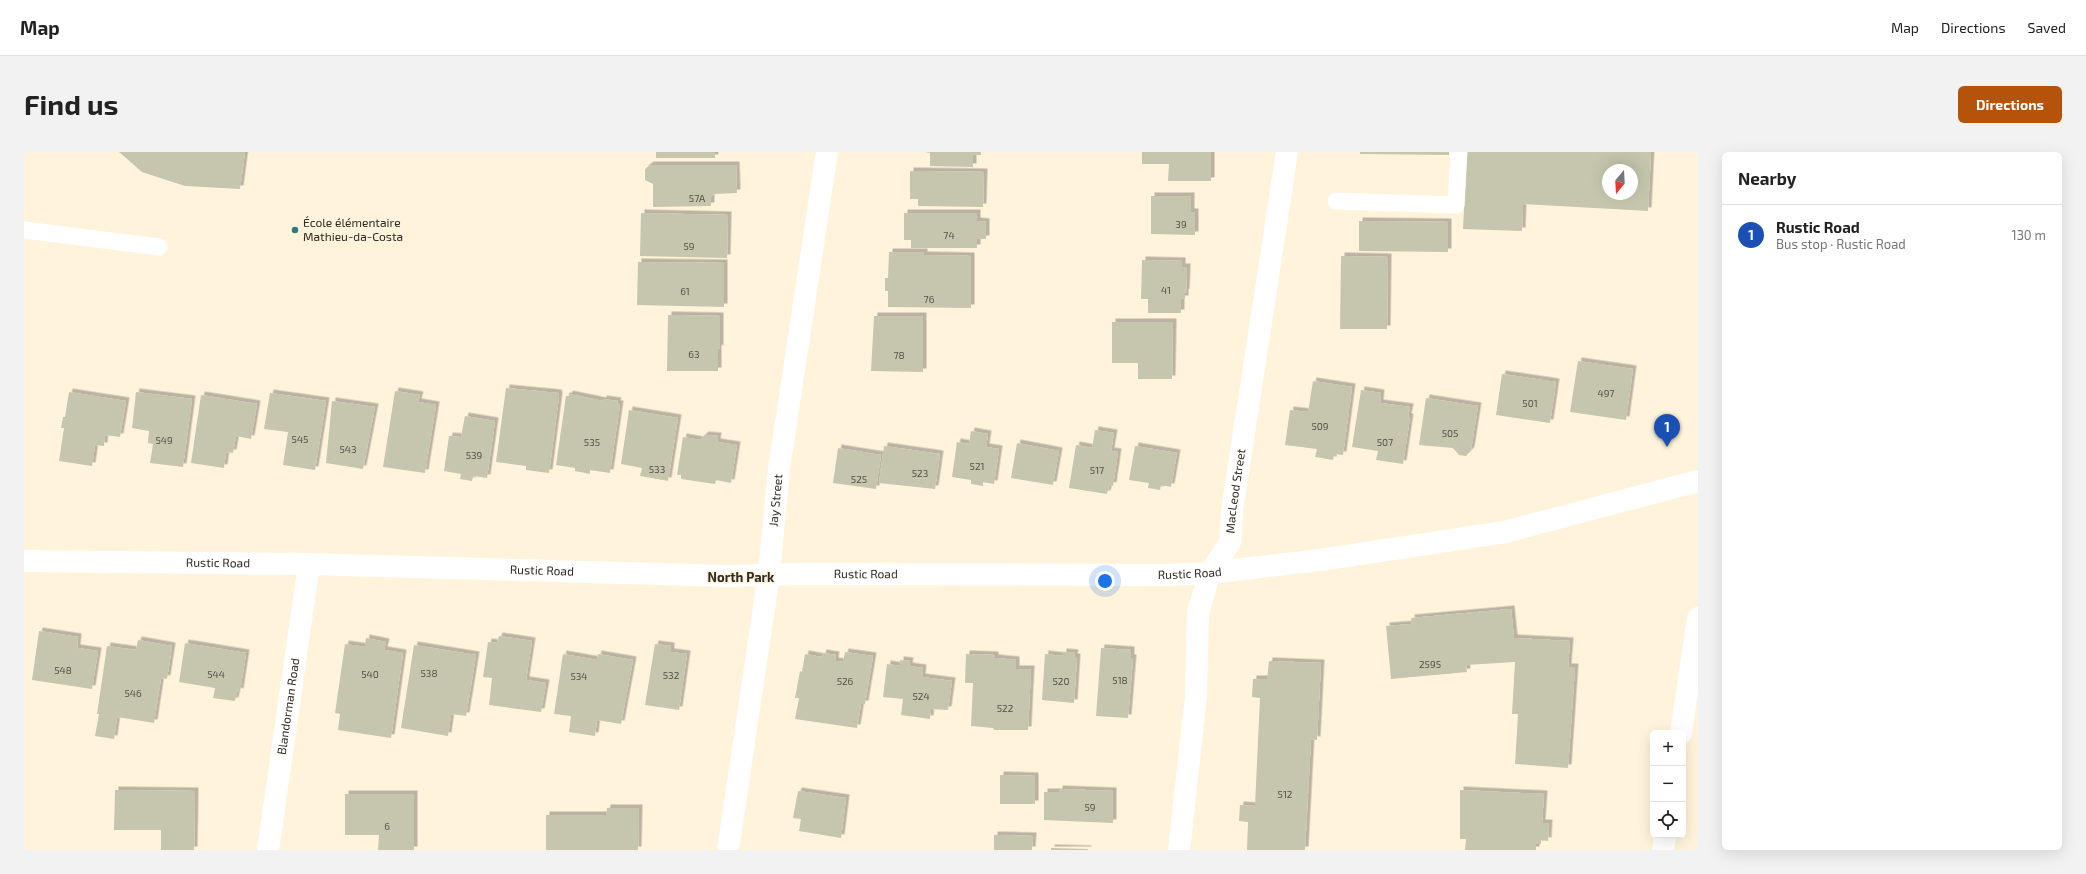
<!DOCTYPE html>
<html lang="en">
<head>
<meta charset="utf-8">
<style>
  :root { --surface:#fff; --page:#f2f2f2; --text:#222; --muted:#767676; --line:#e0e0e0; --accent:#b45309 }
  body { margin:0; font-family:"Exo 2",sans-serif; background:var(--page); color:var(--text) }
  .controls { position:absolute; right:12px; bottom:12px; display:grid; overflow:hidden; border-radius:6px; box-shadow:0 4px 16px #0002 }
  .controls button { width:36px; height:36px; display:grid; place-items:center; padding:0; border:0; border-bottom:1px solid var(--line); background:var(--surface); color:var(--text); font:20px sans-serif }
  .compass { position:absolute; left:1578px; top:12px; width:36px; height:36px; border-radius:50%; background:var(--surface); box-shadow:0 4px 16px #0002; rotate:198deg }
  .you { position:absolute; left:1081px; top:429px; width:14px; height:14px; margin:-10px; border:3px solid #fff; border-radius:50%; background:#1a73e8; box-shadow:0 0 0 6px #1a73e833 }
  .badge { display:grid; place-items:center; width:26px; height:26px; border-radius:50%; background:var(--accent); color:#fff; font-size:13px; font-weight:700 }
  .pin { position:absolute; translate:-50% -33px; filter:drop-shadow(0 1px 2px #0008) }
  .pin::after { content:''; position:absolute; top:21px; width:14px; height:12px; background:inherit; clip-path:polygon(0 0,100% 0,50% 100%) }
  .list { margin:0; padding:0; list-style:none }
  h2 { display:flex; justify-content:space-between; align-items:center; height:52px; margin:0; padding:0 16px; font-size:17px }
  h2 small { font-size:13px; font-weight:400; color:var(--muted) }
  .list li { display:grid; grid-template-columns:26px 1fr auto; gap:12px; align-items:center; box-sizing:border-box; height:60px; padding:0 16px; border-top:1px solid var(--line) }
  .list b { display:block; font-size:15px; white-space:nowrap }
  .list p { margin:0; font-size:13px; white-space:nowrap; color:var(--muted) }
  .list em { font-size:13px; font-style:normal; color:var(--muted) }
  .icon { flex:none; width:22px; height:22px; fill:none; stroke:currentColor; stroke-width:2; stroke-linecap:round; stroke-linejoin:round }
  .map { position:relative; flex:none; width:1674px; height:698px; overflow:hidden; border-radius:6px }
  header { display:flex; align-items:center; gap:24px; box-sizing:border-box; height:56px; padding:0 20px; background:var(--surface); border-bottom:1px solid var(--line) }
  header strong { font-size:19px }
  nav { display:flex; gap:22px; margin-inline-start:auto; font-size:14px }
  .intro { display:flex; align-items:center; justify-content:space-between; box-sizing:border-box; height:96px; padding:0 24px }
  h1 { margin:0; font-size:28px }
  .button { padding:10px 18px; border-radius:6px; background:var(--accent); color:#fff; font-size:14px; font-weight:700 }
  main { display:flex; gap:24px; padding:0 24px }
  aside { flex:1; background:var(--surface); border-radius:6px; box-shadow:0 4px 16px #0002 }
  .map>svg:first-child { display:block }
  .building { fill:#c5c6ad; fill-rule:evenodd; filter:url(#shadow) }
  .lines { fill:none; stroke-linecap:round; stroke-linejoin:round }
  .service { stroke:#fff; stroke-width:17 }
  .minor { stroke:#fff; stroke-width:22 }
  .secondary { stroke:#fff; stroke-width:22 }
  .poi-dot { fill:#2f787e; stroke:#fff3db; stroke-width:1.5 }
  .labels { text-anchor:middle; stroke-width:3; stroke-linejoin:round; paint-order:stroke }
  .number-label { font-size:10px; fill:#545145 }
  .poi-label { font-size:12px; fill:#2f2a22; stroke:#fff3db; text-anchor:start }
  .street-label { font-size:12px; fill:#2f2a22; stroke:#fff3db }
  .neighbourhood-label { font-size:13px; font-weight:bold; fill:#2f2a22; stroke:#fff3db }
</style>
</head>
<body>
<header>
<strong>Map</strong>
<nav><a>Map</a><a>Directions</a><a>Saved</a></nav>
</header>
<div class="intro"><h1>Find us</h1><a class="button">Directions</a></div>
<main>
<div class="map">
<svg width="1674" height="698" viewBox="0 0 1674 698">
  <defs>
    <filter id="shadow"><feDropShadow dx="3.5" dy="-3.5" stdDeviation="0" flood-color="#0004"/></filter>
  </defs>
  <rect width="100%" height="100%" fill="#fff3db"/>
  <!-- building -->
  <path class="building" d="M 95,0 L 221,0 L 216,37 L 161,34 L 118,20 Z
    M 632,0 L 691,0 L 691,6 L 632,6 Z
    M 901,0 L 957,0 L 957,3 L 949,3 L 949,15 L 906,14 L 906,1 Z
    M 1118,0 L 1187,0 L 1187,29 L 1144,29 L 1145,12 L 1118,12 Z
    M 1336,0 L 1425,0 L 1425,3 L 1336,2 Z
    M 1443,0 L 1627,0 L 1624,59 L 1499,52 L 1498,79 L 1439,77 ZM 1584,18 L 1608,18 L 1608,42 L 1584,42 Z
    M 626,13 L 712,13 L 713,41 L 690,42 L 687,45 L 687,54 L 629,55 L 629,32 L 621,28 L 621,17 Z
    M 886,19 L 960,20 L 959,55 L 894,54 L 894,47 L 886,47 Z
    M 1127,44 L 1167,44 L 1167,60 L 1171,60 L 1171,83 L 1127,82 Z
    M 617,61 L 704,63 L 703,106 L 616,104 Z
    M 880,61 L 953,61 L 953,69 L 962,70 L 962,87 L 953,87 L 953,96 L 887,96 L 887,88 L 880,88 Z
    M 1335,69 L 1424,70 L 1424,100 L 1335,99 Z
    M 865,100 L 900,100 L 900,103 L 947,104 L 947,156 L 864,155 L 864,139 L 861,139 L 861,126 L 864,126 Z
    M 1317,104 L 1364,105 L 1363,177 L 1316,177 Z
    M 1118,108 L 1158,109 L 1158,115 L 1163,115 L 1162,141 L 1161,140 L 1161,147 L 1157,147 L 1157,161 L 1124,161 L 1124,147 L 1117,147 Z
    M 614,110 L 700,111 L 700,155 L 613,153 Z
    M 644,163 L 696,164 L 696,197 L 694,196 L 694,219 L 643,219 Z
    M 850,164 L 899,164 L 899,220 L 847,219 Z
    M 1088,170 L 1149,170 L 1148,227 L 1114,227 L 1114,211 L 1088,211 Z
    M 1554,209 L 1609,217 L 1602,268 L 1546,260 Z
    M 1478,222 L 1532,230 L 1526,271 L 1472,263 Z
    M 1289,229 L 1328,235 L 1319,303 L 1310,302 L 1309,308 L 1291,305 L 1293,297 L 1261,293 L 1266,258 L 1284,260 Z
    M 482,236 L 534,241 L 535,244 L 525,321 L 502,318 L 502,314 L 472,310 Z
    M 1337,238 L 1357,241 L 1356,251 L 1386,255 L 1384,265 L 1386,265 L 1379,312 L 1352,308 L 1354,299 L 1328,295 Z
    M 371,239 L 396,243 L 394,250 L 412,253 L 401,321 L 359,315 Z
    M 45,240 L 102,249 L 96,285 L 81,283 L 80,294 L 71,293 L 68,314 L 35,309 L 40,276 L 37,276 L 39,265 L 41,265 Z
    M 112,240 L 168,247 L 159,315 L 126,311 L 129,292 L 124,291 L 125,279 L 108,276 Z
    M 246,241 L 302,249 L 291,318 L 259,313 L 264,280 L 240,277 Z
    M 545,242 L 579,249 L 579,247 L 594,249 L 593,252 L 596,252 L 586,321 L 566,318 L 566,322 L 551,319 L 551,316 L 532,313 L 542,244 L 545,244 Z
    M 177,243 L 233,252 L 227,287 L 212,284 L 209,301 L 202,300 L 200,316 L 167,311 Z
    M 1402,246 L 1454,254 L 1447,298 L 1442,304 L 1435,303 L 1429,296 L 1395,293 Z
    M 308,249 L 351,255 L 339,317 L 302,311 Z
    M 605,258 L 654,266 L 644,329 L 616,324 L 618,316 L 597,312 Z
    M 441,264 L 471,269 L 463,326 L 449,324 L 448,329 L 436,327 L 437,322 L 420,319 L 425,284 L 437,285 Z
    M 1071,278 L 1090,281 L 1087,299 L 1094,300 L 1089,334 L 1085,333 L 1083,342 L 1045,336 L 1052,293 L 1068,296 Z
    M 947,279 L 964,282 L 962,295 L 975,297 L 970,332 L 959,330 L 959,334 L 947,332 L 947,328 L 928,325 L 933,290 L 945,292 Z
    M 681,283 L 694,284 L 693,290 L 713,293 L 707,331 L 692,328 L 691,332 L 657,327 L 657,323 L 653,323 L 659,285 L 676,288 Z
    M 993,291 L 1035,299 L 1029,333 L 987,326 Z
    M 860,294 L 916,302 L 911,337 L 855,331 Z
    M 1111,294 L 1153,301 L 1147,335 L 1137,333 L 1136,338 L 1124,336 L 1125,331 L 1105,328 Z
    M 814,296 L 857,303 L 852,337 L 809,331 Z
    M 1487,457 L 1490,486 L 1546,489 L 1544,515 L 1551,515 L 1544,616 L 1491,612 L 1494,562 L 1488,562 L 1491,510 L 1442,513 L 1443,520 L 1367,527 L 1362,474 L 1388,472 L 1387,466 Z
    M 15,479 L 54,485 L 53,496 L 74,499 L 68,537 L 8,528 Z
    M 475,484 L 508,489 L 502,528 L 522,531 L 517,560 L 465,553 L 468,526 L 459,525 L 464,490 L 473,491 Z
    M 342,486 L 362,490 L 360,498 L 379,501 L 367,586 L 314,578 L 316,562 L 311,561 L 321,492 L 341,495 Z
    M 114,488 L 148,494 L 143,527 L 137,526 L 130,571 L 93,565 L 90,587 L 71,584 L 75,562 L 73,562 L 83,494 L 112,498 Z
    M 161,491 L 222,501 L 216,540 L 213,539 L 211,549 L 189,546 L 191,536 L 155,530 Z
    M 631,492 L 647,494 L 647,500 L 663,502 L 655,558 L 621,553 Z
    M 390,493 L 452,503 L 442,564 L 427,562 L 424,584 L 377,576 Z
    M 1077,496 L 1107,498 L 1107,506 L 1109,506 L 1104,566 L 1072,564 Z
    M 821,500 L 849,504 L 841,552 L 837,552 L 833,576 L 771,567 L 775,546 L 771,546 L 776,519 L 778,520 L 781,502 L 798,505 L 799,501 L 812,503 L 811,509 L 819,510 Z
    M 1039,500 L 1051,501 L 1050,505 L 1053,505 L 1050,551 L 1018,548 L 1021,502 L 1039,504 Z
    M 539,502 L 573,508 L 574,502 L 609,508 L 597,572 L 573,568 L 571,584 L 545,580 L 547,564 L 530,562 Z
    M 942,502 L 971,503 L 971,506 L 992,508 L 992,517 L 1007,517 L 1004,578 L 970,578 L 969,576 L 947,574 L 949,531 L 941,531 Z
    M 876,508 L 886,509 L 885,514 L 899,516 L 898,525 L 928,529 L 924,558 L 907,557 L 906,567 L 877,563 L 879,547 L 859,545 L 863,512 L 876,514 Z
    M 1245,509 L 1297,511 L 1293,588 L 1287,587 L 1281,698 L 1223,698 L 1224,670 L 1215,669 L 1216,653 L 1231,654 L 1236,546 L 1228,545 L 1229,527 L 1243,527 Z
    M 976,623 L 1011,624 L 1011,652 L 976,652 Z
    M 1035,637 L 1089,639 L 1089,671 L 1020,668 L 1020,640 L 1035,640 Z
    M 91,638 L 171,639 L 170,698 L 137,698 L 137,678 L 90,678 Z
    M 1436,638 L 1520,642 L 1518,671 L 1525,671 L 1524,689 L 1517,688 L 1517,692 L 1512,692 L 1512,698 L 1441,698 L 1442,687 L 1436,687 Z
    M 774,639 L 822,646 L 817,686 L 775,679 L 777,667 L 769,666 Z
    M 321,642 L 390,642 L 390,698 L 354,698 L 355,683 L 321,683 Z
    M 583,656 L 615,656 L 614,698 L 522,698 L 522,663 L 582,663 Z
    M 970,683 L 1009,684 L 1008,698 L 970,698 Z
    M 1027,696 L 1064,697 L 1064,698 L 1027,698 Z"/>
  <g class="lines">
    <!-- service -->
    <path class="service" d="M 1312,49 L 1432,53 L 1435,0
      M 0,78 L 135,95"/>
    <!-- minor -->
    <g class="minor">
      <path id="s1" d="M 0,409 L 285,412 L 704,424 L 772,422 L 1142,423 L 1186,421 L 1296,408 L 1481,380 L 1674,329"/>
      <path id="s2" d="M 244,698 L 285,412"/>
      <path id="s3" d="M 704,698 L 745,422 L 755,317 L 803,0"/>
      <path id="s4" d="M 1155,698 L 1172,544 L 1174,460 L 1186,421 L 1206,390 L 1208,359 L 1263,0"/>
    </g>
    <!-- secondary -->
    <path class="secondary" d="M 1657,581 L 1674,466
      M 1639,698 L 1641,683"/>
  </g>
  <!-- markers -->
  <circle class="poi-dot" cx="271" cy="78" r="4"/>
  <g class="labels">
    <!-- number labels -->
    <g class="number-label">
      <text x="673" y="50">57A</text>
      <text x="1157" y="76">39</text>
      <text x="925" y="87">74</text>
      <text x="665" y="98">59</text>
      <text x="1142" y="142">41</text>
      <text x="661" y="143">61</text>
      <text x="905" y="151">76</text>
      <text x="670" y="206">63</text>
      <text x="875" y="207">78</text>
      <text x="1582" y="245">497</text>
      <text x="1506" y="255">501</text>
      <text x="1296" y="278">509</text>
      <text x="1426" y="285">505</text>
      <text x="276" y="291">545</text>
      <text x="140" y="292">549</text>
      <text x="568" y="294">535</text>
      <text x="1361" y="294">507</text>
      <text x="324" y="301">543</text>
      <text x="450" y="307">539</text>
      <text x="953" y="318">521</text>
      <text x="633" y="321">533</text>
      <text x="1073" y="322">517</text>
      <text x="896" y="325">523</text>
      <text x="835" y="331">525</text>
      <text x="1406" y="516">2595</text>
      <text x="39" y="522">548</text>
      <text x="405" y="525">538</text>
      <text x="192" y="526">544</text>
      <text x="346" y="526">540</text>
      <text x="647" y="527">532</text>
      <text x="555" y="528">534</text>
      <text x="1096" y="532">518</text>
      <text x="821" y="533">526</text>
      <text x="1037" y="533">520</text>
      <text x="109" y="545">546</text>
      <text x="897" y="548">524</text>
      <text x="981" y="560">522</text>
      <text x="1261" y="646">512</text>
      <text x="1066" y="659">59</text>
      <text x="363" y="678">6</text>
    </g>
    <!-- poi labels -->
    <g class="poi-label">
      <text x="279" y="75">École élémentaire<tspan x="279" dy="14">Mathieu-da-Costa</tspan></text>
    </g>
    <!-- street labels -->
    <g class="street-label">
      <text dy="4" stroke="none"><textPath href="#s4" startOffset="368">MacLeod Street</textPath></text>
      <text dy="4" stroke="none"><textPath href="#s3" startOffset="353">Jay Street</textPath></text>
      <text dy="4" stroke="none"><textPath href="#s1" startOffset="194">Rustic Road</textPath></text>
      <text dy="4" stroke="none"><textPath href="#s1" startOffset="518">Rustic Road</textPath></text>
      <text dy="4" stroke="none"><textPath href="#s1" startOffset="1166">Rustic Road</textPath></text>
      <text dy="4" stroke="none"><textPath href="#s1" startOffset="842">Rustic Road</textPath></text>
      <text dy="4" stroke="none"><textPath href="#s2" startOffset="145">Blandorman Road</textPath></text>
    </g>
    <!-- neighbourhood labels -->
    <g class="neighbourhood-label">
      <text x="717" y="430">North Park</text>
    </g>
  </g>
</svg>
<div class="controls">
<button>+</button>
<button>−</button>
<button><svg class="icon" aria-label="locate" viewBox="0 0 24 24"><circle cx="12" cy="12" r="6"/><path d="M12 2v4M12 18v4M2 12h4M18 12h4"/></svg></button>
</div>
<svg class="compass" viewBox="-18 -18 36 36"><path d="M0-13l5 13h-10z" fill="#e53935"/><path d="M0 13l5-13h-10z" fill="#767676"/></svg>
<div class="you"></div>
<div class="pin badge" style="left:1643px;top:295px;background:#1a4fb4">1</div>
</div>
<aside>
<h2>Nearby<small></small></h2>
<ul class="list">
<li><span class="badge" style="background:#1a4fb4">1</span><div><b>Rustic Road</b><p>Bus stop · Rustic Road</p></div><em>130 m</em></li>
</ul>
</aside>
</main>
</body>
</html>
